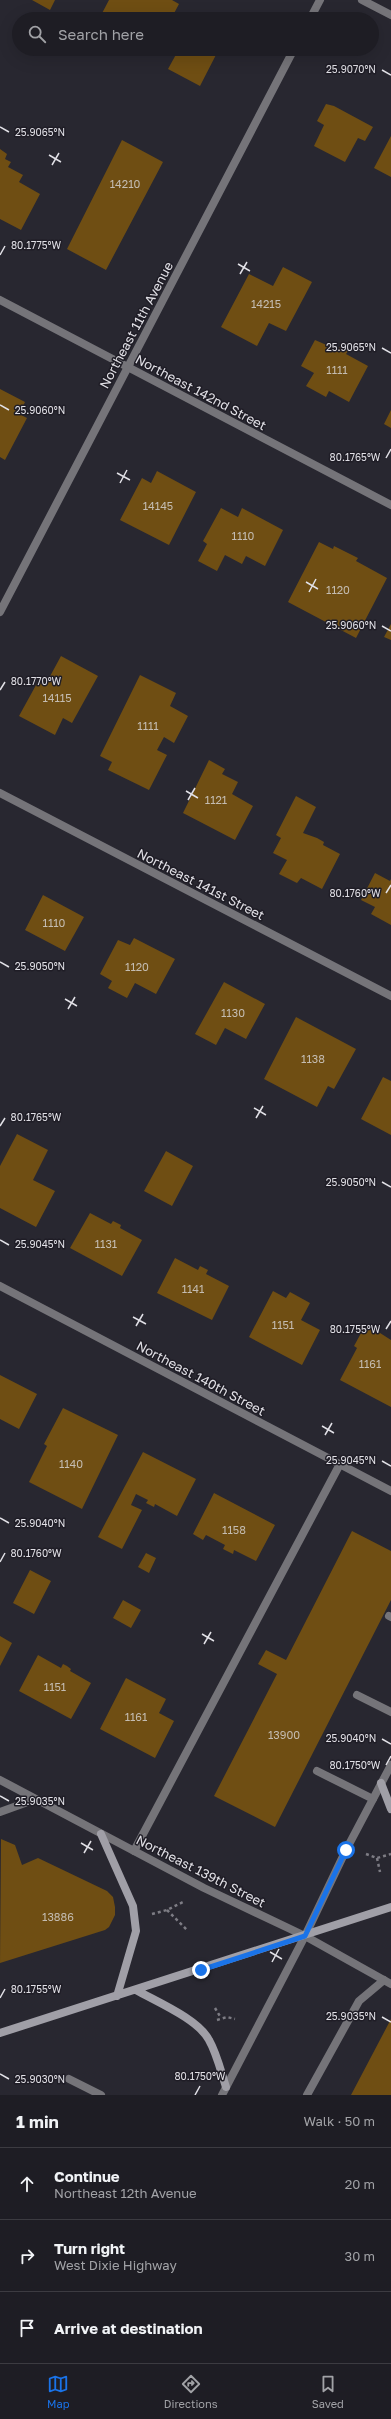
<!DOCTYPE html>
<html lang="en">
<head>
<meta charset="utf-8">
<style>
  :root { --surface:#1e1d24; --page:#26262c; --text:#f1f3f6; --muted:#a1a2a6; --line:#3c3b41; --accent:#1a73e8 }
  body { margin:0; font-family:"Golos Text",sans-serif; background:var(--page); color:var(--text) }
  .stop { position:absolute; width:12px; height:12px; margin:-9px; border:3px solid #1a73e8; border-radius:50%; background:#fff }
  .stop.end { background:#1a73e8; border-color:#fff; box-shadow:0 1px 4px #0008 }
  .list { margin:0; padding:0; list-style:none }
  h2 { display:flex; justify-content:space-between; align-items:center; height:52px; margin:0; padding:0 16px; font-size:17px }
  h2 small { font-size:13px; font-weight:400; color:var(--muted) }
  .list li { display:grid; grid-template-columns:26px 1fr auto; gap:12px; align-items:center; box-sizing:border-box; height:72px; padding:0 16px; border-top:1px solid var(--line) }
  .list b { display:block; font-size:15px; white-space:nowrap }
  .list p { margin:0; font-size:13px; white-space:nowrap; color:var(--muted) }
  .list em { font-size:13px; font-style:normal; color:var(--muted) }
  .icon { flex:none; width:22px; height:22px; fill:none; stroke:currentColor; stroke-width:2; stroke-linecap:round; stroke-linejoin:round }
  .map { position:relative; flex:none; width:391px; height:2095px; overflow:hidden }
  .search { position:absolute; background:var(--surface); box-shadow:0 4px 16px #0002; left:12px; right:12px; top:12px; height:44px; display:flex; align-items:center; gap:10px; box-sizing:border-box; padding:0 14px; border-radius:22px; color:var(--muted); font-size:15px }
  .sheet { height:268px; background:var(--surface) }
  nav { display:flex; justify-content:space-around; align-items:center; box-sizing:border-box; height:56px; border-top:1px solid var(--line); background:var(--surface); font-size:11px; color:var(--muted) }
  nav a { display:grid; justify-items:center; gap:2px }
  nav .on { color:var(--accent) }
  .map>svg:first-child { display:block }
  .building { fill:#6f4e13 }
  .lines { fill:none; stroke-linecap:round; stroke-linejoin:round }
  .path { stroke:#7d7c84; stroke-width:2.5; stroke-dasharray:3 3; stroke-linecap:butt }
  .service { stroke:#757479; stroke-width:8 }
  .minor { stroke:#757479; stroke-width:8 }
  .tertiary { stroke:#757479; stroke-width:8 }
  .secondary { stroke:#a09fa7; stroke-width:8 }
  .route { stroke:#1a73e8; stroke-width:5 }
  .ticks { fill:none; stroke:#e1e0e6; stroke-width:1.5 }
  .labels { text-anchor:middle; stroke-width:3; stroke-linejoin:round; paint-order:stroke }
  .number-label { font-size:11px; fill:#c4bcb1 }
  .street-label { font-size:13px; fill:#e1e0e6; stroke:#1f1d26 }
  .ticks-label { font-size:10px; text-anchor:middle; fill:#e1e0e6; stroke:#1f1d26; stroke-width:3; stroke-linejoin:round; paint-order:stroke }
</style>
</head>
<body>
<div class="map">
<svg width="391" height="2095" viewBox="0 0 391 2095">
  <rect width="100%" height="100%" fill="#282730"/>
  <!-- building -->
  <path class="building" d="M 32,0 L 55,0 L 50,10 Z
    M 109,0 L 172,0 L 179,4 L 171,19 L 130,19 L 119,13 L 116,19 L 99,19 Z
    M 179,49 L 219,49 L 200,86 L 168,69 Z
    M 326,104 L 334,106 L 373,127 L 365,141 L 358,138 L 345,162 L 314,146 L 324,125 L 317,121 Z
    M 391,136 L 391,177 L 374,168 Z
    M 122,140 L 163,162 L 106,270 L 67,249 Z
    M 0,149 L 7,154 L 5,159 L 11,162 L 8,167 L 23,175 L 19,182 L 40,194 L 21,230 L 0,219 Z
    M 283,267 L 312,282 L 286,331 L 269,323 L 257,346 L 221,327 L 249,274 L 273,286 Z
    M 315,340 L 338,350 L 340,347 L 344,348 L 348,351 L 346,354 L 368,366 L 349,402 L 329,391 L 326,397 L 306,386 L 314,373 L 301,366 Z
    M 0,389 L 25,402 L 19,414 L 27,418 L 5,460 L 0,457 Z
    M 391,410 L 391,428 L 384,424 Z
    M 157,471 L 196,492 L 169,545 L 120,520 L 142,478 L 151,483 Z
    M 221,508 L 238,517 L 242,508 L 283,530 L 265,566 L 246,556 L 242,564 L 225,555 L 217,571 L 198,561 L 207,544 L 203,541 Z
    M 319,542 L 333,549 L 334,546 L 358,558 L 356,561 L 387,578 L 356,638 L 288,602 Z
    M 391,624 L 391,640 L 384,637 Z
    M 61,656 L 98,676 L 72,723 L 63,718 L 55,735 L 19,716 L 41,676 L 48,680 Z
    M 140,675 L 176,693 L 170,706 L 188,716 L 174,743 L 164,737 L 157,750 L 167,755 L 149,790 L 108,770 L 112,762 L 100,756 Z
    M 209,760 L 225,769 L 222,774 L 238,782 L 232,794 L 253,806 L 235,840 L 183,813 Z
    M 296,796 L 316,807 L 303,833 L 317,838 L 324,842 L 323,845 L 340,854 L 322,889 L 301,878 L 297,883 L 279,874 L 287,860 L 273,853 L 281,838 L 276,835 Z
    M 375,873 L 390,881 L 391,879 L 391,925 L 371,914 L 375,907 L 361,900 Z
    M 43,895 L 84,917 L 65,951 L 25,930 Z
    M 134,938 L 175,959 L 156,994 L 135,983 L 127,998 L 108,988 L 112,981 L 100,974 L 118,940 L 130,945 Z
    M 224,982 L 265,1004 L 246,1039 L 225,1028 L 216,1045 L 195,1034 Z
    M 296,1017 L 356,1049 L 334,1089 L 328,1086 L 317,1107 L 264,1079 Z
    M 383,1077 L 391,1081 L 391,1135 L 361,1119 Z
    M 17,1134 L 48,1150 L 33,1180 L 55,1191 L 36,1227 L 0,1208 L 0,1166 Z
    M 166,1151 L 193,1166 L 172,1206 L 144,1191 Z
    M 90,1213 L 111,1224 L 113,1221 L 121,1225 L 120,1228 L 142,1240 L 122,1276 L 70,1248 Z
    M 175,1258 L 198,1270 L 200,1266 L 208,1270 L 206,1274 L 229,1286 L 212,1320 L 157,1293 Z
    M 273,1291 L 286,1298 L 290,1292 L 310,1303 L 301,1320 L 320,1330 L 302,1365 L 249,1337 Z
    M 366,1324 L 391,1340 L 391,1407 L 340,1380 L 357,1348 L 354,1346 Z
    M 0,1375 L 37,1394 L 19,1429 L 0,1419 Z
    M 63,1408 L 118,1435 L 82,1509 L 29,1482 L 47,1446 L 44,1444 Z
    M 143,1452 L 196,1479 L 177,1516 L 155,1504 L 154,1507 L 146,1503 L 148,1500 L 136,1494 L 131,1505 L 142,1510 L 122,1549 L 98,1537 Z
    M 214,1493 L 275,1525 L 256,1561 L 234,1550 L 233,1554 L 223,1549 L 225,1545 L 206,1535 L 203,1540 L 193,1534 Z
    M 352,1531 L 391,1551 L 391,1600 L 275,1827 L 214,1796 L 277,1674 L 258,1664 L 266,1650 L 286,1660 Z
    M 146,1553 L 156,1558 L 149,1573 L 138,1567 Z
    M 30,1570 L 51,1581 L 34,1614 L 13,1603 Z
    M 123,1600 L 141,1610 L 131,1628 L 113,1618 Z
    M 0,1636 L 12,1643 L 0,1666 Z
    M 38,1655 L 61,1668 L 63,1664 L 67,1666 L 71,1669 L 70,1671 L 91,1683 L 71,1719 L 19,1691 Z
    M 126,1678 L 166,1699 L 159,1713 L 174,1721 L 155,1758 L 100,1729 Z
    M 1,1839 L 15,1845 L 22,1865 L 38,1858 L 107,1891 L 113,1897 L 115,1907 L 115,1915 L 109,1927 L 105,1930 L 0,1963 Z
    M 391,2019 L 391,2095 L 351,2095 Z"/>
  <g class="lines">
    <!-- path -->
    <path class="path" d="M 366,1854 L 377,1858 L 391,1854
      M 377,1858 L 380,1872
      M 167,1910 L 188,1931
      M 152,1914 L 167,1910 L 185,1901
      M 215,2008 L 221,2018
      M 217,2020 L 227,2017 L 235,2019"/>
    <!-- service -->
    <path class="service" d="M 389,1616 L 391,1617
      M 357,1695 L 391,1712
      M 317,1771 L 373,1799
      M 0,1812 L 36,1799
      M 134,1851 L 340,1464
      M 69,2079 L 101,2095
      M 307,2095 L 359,2001 L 384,1980"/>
    <!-- minor -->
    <path class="minor" d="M 310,19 L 320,0
      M 0,300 L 391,505
      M 0,612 L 294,49
      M 0,1286 L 391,1491
      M 0,1780 L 204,1888 L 305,1936 L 391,1984"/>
    <!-- tertiary -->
    <path class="tertiary" d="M 362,0 L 391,15
      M 0,793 L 391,996
      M 222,2095 L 305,1936 L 346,1850 L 391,1765"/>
    <!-- secondary -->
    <path class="secondary" d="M 381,1783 L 391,1809
      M 101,1834 L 133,1906 L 136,1931 L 117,1996
      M 136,1990 C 157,2002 198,2019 209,2040 C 217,2054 221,2072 226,2087
      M 0,2033 L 391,1907"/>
  </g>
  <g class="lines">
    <!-- route -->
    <path class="route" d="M 201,1970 L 305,1936 L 346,1850"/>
  </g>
  <!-- ticks -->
  <path class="ticks" d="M 382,70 L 391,75M 0,127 L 9,132M 49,155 L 61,162M 52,165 L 59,153M 0,255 L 5,246M 238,264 L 250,271M 240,274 L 247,262M 382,348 L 391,353M 0,405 L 9,410M 386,458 L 391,449M 117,473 L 130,480M 120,483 L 127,470M 306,582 L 318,589M 309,592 L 316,579M 382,626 L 391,631M 0,690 L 5,682M 186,791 L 198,798M 188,800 L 195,788M 386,893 L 391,885M 0,962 L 9,967M 65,999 L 77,1006M 68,1009 L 75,997M 254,1108 L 266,1115M 256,1118 L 263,1106M 0,1126 L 5,1118M 382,1182 L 391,1187M 0,1240 L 9,1245M 133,1317 L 146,1324M 136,1326 L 143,1314M 386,1329 L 391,1321M 322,1426 L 334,1433M 325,1435 L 332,1423M 382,1461 L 391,1466M 0,1518 L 9,1523M 0,1562 L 5,1553M 202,1634 L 214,1641M 204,1644 L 211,1632M 382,1739 L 391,1744M 386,1765 L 391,1756M 0,1796 L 9,1801M 81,1843 L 93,1850M 84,1853 L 91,1841M 270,1952 L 282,1959M 272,1962 L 279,1949M 0,1998 L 5,1989M 382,2017 L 391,2022M 0,2074 L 9,2079M 195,2095 L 200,2086"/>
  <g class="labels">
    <!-- number labels -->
    <g class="number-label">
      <text x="125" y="188">14210</text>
      <text x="266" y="308">14215</text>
      <text x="337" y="374">1111</text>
      <text x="158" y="510">14145</text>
      <text x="243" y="540">1110</text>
      <text x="338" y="594">1120</text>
      <text x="57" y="702">14115</text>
      <text x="148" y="730">1111</text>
      <text x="216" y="804">1121</text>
      <text x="54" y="927">1110</text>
      <text x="137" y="971">1120</text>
      <text x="233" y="1017">1130</text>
      <text x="313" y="1063">1138</text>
      <text x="106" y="1248">1131</text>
      <text x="193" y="1293">1141</text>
      <text x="283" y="1329">1151</text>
      <text x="370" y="1368">1161</text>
      <text x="71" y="1468">1140</text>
      <text x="234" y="1534">1158</text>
      <text x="55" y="1691">1151</text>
      <text x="136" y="1721">1161</text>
      <text x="284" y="1739">13900</text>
      <text x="58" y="1921">13886</text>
    </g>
    <!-- street labels -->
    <g class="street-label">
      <text transform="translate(136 325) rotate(-62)" y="5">Northeast 11th Avenue</text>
      <text transform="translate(201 392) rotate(28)" y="5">Northeast 142nd Street</text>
      <text transform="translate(201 884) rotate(27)" y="5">Northeast 141st Street</text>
      <text transform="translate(201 1378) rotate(28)" y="5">Northeast 140th Street</text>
      <text transform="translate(201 1871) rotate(27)" y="5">Northeast 139th Street</text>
    </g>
  </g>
  <g class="ticks-label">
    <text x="351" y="73">25.9070°N</text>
    <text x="40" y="136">25.9065°N</text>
    <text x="36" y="249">80.1775°W</text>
    <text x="351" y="351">25.9065°N</text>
    <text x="40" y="414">25.9060°N</text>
    <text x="355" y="461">80.1765°W</text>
    <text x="351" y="629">25.9060°N</text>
    <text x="36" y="685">80.1770°W</text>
    <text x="355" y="897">80.1760°W</text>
    <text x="40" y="970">25.9050°N</text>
    <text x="36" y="1121">80.1765°W</text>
    <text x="351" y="1186">25.9050°N</text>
    <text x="40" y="1248">25.9045°N</text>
    <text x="355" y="1333">80.1755°W</text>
    <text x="351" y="1464">25.9045°N</text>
    <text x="40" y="1527">25.9040°N</text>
    <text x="36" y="1557">80.1760°W</text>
    <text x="351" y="1742">25.9040°N</text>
    <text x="355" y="1769">80.1750°W</text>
    <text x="40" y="1805">25.9035°N</text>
    <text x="36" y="1993">80.1755°W</text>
    <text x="351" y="2020">25.9035°N</text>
    <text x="200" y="2080">80.1750°W</text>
    <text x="40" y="2083">25.9030°N</text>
  </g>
</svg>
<div class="stop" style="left:346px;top:1850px"></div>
<div class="stop end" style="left:201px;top:1970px"></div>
<div class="search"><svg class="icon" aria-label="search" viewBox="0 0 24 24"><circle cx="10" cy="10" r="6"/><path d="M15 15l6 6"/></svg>Search here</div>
</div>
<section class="sheet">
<h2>1 min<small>Walk · 50 m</small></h2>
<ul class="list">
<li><svg class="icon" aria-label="ahead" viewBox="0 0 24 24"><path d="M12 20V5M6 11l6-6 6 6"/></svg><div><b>Continue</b><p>Northeast 12th Avenue</p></div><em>20 m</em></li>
<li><svg class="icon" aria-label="right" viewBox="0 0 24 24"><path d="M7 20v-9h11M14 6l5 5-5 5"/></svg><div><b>Turn right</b><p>West Dixie Highway</p></div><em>30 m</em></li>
<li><svg class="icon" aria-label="arrive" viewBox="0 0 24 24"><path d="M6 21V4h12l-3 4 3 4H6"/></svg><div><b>Arrive at destination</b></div></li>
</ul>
</section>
<nav>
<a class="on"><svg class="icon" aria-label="map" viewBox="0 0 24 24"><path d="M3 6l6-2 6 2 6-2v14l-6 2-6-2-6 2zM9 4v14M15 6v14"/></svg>Map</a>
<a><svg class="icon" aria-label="directions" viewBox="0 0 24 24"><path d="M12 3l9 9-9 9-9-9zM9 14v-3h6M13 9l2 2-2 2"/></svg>Directions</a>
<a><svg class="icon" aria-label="saved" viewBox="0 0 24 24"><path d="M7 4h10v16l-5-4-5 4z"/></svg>Saved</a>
</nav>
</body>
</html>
